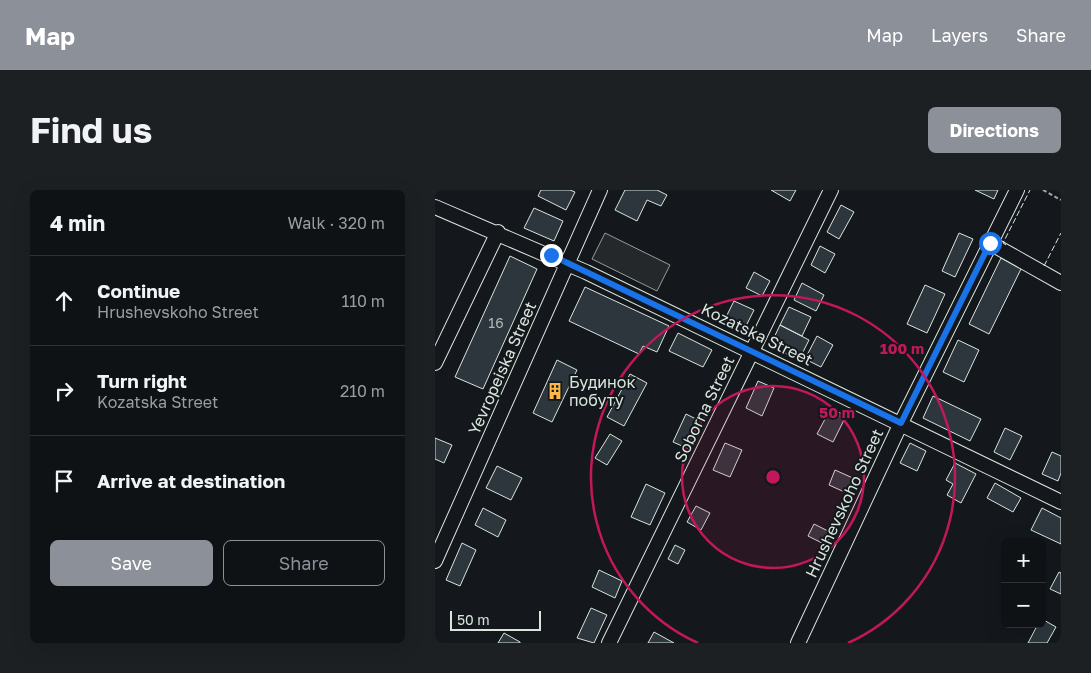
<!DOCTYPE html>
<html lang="en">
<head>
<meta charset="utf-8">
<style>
  :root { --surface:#0f1215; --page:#1d2022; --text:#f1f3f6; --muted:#9b9ea0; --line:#2f3234; --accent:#8c9099 }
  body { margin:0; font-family:"Golos Text",sans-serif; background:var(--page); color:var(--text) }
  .controls { position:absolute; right:15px; bottom:15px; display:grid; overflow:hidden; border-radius:8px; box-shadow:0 5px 20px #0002 }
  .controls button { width:45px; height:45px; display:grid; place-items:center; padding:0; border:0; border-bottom:1px solid var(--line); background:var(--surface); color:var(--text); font:25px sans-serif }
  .scale { position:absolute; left:15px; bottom:12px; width:91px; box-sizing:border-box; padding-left:5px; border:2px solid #d8e6dc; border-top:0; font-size:14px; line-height:18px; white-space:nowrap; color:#d8e6dc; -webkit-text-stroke:4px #14181c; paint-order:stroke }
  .stop { position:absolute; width:15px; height:15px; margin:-11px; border:4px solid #1a73e8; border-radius:50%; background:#fff }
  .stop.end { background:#1a73e8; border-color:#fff; box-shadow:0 1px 5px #0008 }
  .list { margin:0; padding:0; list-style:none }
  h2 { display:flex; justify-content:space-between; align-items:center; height:65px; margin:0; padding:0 20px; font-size:21px }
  h2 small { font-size:16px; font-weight:400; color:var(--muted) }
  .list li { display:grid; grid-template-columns:32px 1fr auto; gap:15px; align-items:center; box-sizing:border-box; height:90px; padding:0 20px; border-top:1px solid var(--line) }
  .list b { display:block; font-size:19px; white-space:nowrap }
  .list p { margin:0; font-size:16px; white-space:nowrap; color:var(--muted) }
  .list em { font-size:16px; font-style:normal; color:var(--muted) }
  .actions { display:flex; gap:10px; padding:15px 20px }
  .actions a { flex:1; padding:11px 0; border:1px solid var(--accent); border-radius:8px; text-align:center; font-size:18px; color:var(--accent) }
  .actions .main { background:var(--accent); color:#fff }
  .icon { flex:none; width:28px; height:28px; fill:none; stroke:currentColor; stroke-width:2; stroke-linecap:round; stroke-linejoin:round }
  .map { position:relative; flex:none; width:626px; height:453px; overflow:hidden; border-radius:8px }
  header { display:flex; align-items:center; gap:30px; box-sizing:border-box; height:70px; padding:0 25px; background:var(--accent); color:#fff }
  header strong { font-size:24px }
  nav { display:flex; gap:28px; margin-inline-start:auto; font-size:18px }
  .intro { display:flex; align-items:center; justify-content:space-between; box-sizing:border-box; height:120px; padding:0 30px }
  h1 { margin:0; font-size:35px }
  .button { padding:12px 22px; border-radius:8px; background:var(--accent); color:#fff; font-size:18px; font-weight:700 }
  main { display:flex; gap:30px; padding:0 30px }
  aside { flex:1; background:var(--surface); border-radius:8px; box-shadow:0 5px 20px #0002 }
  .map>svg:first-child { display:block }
  .parking { fill:#24282b; stroke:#939e99 }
  .building { fill:#2c363c; stroke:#d8e6dc }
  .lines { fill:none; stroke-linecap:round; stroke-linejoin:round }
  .minor-casing { stroke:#d8e6dc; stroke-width:16 }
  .path { stroke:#9da8a2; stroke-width:2; stroke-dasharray:4 2.5; stroke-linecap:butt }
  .minor { stroke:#14181c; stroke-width:14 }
  .fence { stroke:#d8e6dc; stroke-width:1; stroke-dasharray:6 2.5; stroke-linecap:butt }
  .route { stroke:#1a73e8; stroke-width:6 }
  .ring { fill:none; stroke:#c2185b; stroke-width:2.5 }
  .labels { text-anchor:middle; stroke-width:4; stroke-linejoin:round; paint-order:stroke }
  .number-label { font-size:14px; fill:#adbab4 }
  .street-label { font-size:16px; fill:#d8e6dc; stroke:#14181c }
  .poi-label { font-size:16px; fill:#d8e6dc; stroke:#14181c; text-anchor:start }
  .centre { fill:#c2185b; stroke:#14181c; stroke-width:2.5 }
  .ring-label { font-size:15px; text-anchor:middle; font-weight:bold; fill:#c2185b; stroke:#14181c; stroke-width:4; stroke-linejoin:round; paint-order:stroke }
</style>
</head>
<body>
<header>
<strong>Map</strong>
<nav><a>Map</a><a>Layers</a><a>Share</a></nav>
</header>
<div class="intro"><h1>Find us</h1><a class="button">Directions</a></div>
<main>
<aside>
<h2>4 min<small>Walk · 320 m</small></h2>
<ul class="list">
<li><svg class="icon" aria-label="ahead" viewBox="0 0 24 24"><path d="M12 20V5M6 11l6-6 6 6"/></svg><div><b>Continue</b><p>Hrushevskoho Street</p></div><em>110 m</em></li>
<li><svg class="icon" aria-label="right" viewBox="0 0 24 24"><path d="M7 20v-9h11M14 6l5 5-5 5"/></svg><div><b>Turn right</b><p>Kozatska Street</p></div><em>210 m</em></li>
<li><svg class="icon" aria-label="arrive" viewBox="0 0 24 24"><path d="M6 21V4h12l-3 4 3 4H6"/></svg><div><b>Arrive at destination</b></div></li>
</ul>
<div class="actions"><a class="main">Save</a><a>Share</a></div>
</aside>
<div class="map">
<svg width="626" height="453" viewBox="0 0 626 453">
  <rect width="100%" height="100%" fill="#14181c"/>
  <!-- parking -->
  <path class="parking" d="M 170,43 L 235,75 L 222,101 L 157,69 Z"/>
  <!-- building -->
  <path class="building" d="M 106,0 L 135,0 L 140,2 L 131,20 L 103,6 Z
    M 190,0 L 222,0 L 232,5 L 226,16 L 212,10 L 202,31 L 180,20 Z
    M 336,0 L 361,0 L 355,11 Z
    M 540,0 L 563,0 L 559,9 Z
    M 406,15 L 419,22 L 404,49 L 392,42 Z
    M 99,18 L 128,31 L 119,51 L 89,38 Z
    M 524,43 L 538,49 L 520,87 L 507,81 Z
    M 385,56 L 400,64 L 390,83 L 376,75 Z
    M 75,66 L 102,79 L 48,199 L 20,187 Z
    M 566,68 L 586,79 L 554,144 L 534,134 Z
    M 319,82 L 335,91 L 327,106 L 311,98 Z
    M 367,93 L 389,105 L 381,121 L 359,110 Z
    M 490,95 L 510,104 L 492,143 L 472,134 Z
    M 150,97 L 234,136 L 222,162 L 208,156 L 204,164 L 134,131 Z
    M 299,111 L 319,120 L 308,142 L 288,133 Z
    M 354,117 L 376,127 L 367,146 L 345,135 Z
    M 345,135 L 374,150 L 364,170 L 335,156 Z
    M 243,143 L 277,160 L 268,177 L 234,161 Z
    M 382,146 L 398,155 L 386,177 L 370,169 Z
    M 523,150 L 544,160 L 529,192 L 508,182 Z
    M 122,170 L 142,180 L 117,232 L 98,223 Z
    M 195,184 L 212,193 L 189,236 L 172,227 Z
    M 323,191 L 339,198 L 327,226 L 311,218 Z
    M 498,206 L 546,229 L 535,251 L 488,228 Z
    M 396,218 L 411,226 L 398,252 L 382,244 Z
    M 251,224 L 267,232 L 254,259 L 238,252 Z
    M 570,238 L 587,246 L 575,270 L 559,262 Z
    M 175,244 L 187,251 L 172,275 L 160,268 Z
    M 0,248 L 17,255 L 9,273 L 0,269 Z
    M 290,253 L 307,260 L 295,287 L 278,280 Z
    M 475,253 L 491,261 L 482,281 L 465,273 Z
    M 617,262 L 626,266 L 626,283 L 623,291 L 607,284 Z
    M 520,273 L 541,284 L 526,313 L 512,305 L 518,294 L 511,290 Z
    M 62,276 L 87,288 L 76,310 L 51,298 Z
    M 400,280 L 420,289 L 414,304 L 394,295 Z
    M 560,293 L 586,308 L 578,322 L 552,308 Z
    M 211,294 L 230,303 L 215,335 L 196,327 Z
    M 261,316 L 275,323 L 266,340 L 252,332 Z
    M 48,318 L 71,330 L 63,347 L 40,335 Z
    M 607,318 L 626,328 L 626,354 L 596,340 Z
    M 379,334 L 397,343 L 391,355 L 373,346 Z
    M 27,353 L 41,360 L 25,396 L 11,390 Z
    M 240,355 L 250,360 L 243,374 L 233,369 Z
    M 164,380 L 187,391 L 180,408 L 157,397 Z
    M 624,382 L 626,383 L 626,404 L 615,399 Z
    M 156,418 L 172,425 L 159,453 L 142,448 Z
    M 607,429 L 621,437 L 612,453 L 593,453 L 603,434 L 607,434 Z
    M 219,442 L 239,453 L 213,453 Z
    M 69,443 L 85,452 L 85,453 L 63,453 Z"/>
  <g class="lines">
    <!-- minor casing -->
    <g class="minor-casing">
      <path id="minor" d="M 0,17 L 151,82 L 626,312
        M 555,53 L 626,93
        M 0,173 L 63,42
        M 0,371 L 165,0
        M 174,453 L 396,0
        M 363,453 L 466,233 L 582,0"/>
    </g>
    <!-- path -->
    <path class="path" d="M 608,0 L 626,10"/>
    <!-- minor -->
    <use href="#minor" class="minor"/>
    <!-- fence -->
    <path class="fence" d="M 571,55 L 568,53 L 595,0
      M 609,76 L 626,43"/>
  </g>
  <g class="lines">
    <!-- route -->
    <path class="route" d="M 116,65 L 466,233 L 555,53"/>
  </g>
  <!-- distance rings -->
  <circle cx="338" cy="287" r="91" fill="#c2185b" fill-opacity=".12"/>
  <g class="ring">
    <circle cx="338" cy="287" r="91"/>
    <path d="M263 453A182 182 0 1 1 413 453"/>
  </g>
  <!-- icons -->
  <defs>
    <g id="building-bare" transform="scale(1.35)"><path d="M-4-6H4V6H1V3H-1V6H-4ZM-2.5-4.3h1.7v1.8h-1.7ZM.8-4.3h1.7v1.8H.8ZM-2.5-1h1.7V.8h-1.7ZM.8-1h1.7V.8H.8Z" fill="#ffb74d" stroke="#14181c" stroke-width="2.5" paint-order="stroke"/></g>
  </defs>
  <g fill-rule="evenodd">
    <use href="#building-bare" x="120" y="201"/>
  </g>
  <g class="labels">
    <!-- number labels -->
    <g class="number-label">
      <text x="61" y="138">16</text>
    </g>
    <!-- street labels -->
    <g class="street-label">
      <text transform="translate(322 144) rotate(26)" y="6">Kozatska Street</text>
      <text transform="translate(67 178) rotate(-66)" y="6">Yevropeiska Street</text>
      <text transform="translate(269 219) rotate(-64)" y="6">Soborna Street</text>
      <text transform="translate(409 313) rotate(-65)" y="6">Hrushevskoho Street</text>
    </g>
    <!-- poi labels -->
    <g class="poi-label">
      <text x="134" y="198">Будинок<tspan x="134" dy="18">побуту</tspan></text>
    </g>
  </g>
  <circle cx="338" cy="287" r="8" class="centre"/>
  <g class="ring-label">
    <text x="467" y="164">100 m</text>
    <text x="402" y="228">50 m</text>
  </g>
</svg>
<div class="controls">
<button>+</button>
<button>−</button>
</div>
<div class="scale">50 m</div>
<div class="stop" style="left:555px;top:53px"></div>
<div class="stop end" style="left:116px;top:65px"></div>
</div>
</main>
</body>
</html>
